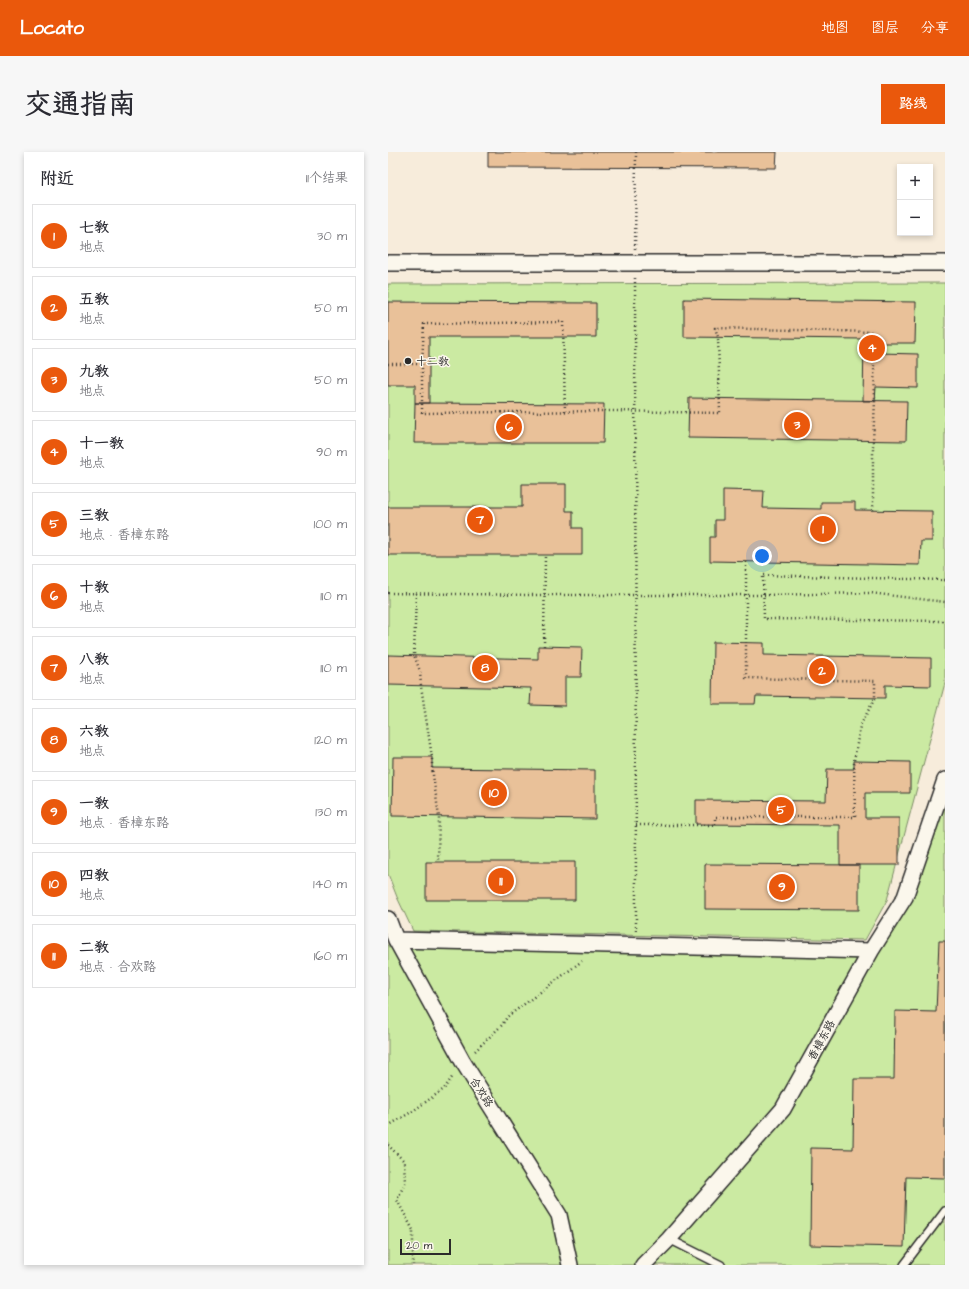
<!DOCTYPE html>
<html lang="zh">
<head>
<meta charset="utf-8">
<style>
  :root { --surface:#fff; --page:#f7f7f7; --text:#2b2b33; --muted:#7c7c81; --line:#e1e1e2; --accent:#ea580c }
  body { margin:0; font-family:"Architects Daughter","LXGW WenKai TC",sans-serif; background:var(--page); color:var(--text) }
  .controls { position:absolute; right:12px; top:12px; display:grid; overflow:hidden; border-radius:0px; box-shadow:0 2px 6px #0003 }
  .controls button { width:36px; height:36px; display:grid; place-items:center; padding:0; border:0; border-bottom:1px solid var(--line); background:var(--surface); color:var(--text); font:20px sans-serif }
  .scale { position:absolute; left:12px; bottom:10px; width:51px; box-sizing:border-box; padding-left:4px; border:2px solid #2b2b2b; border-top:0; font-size:11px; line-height:14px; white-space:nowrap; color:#2b2b2b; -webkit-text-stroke:3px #fbf7ec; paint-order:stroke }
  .you { position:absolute; left:374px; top:404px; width:14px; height:14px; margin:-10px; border:3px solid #fff; border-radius:50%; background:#1a73e8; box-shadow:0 0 0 6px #1a73e833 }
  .badge { display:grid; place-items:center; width:26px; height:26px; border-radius:50%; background:var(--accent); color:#fff; font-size:13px; font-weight:700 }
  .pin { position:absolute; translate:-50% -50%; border:2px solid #fff; box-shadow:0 1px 4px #0006 }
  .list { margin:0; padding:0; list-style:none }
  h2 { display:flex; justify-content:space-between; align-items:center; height:52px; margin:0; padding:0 16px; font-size:17px }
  h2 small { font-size:13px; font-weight:400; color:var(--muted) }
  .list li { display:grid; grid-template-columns:26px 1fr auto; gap:12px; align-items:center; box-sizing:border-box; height:64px; margin:0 8px 8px; padding:0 8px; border:1px solid var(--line); border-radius:0px }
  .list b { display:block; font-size:15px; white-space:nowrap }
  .list p { margin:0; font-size:13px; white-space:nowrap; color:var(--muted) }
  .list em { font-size:13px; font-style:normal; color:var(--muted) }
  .map { position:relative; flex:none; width:557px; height:1113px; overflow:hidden; border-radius:0px }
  header { display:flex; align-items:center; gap:24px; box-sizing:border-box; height:56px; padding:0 20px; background:var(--accent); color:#fff }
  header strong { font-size:19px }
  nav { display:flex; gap:22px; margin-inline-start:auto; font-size:14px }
  .intro { display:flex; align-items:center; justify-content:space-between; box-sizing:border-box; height:96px; padding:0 24px }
  h1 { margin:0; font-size:28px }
  .button { padding:10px 18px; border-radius:0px; background:var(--accent); color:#fff; font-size:14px; font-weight:700 }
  main { display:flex; gap:24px; padding:0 24px }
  aside { flex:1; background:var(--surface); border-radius:0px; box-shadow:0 2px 6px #0003 }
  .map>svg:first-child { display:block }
  .green { fill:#cbeaa2; stroke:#7b8a66 }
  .building { fill:#e9c199; stroke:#2b2b2b }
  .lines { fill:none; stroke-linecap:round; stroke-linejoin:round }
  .service-casing { stroke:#2b2b2b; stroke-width:10 }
  .minor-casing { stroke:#2b2b2b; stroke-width:18 }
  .path { stroke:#2b2b2b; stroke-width:2.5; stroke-dasharray:1 3; stroke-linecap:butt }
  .service { stroke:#fbf7ec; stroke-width:7 }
  .minor { stroke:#fbf7ec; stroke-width:15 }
  .path-bridge { stroke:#2b2b2b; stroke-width:2.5; stroke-dasharray:1 3; stroke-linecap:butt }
  .poi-dot { fill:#2b2b2b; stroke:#fbf7ec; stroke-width:1.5 }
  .labels { text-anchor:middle; stroke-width:3; stroke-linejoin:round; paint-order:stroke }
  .poi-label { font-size:11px; fill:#2b2b2b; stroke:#fbf7ec; text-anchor:start }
  .street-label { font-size:11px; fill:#2b2b2b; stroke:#fbf7ec }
</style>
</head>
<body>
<header>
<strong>Locato</strong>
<nav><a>地图</a><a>图层</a><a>分享</a></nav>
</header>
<div class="intro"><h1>交通指南</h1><a class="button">路线</a></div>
<main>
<aside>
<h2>附近<small>11个结果</small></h2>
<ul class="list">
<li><span class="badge">1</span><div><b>七教</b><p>地点</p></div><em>30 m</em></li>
<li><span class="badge">2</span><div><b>五教</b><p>地点</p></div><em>50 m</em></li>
<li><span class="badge">3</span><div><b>九教</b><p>地点</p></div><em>50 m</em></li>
<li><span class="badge">4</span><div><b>十一教</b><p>地点</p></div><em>90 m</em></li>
<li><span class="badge">5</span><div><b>三教</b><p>地点 · 香樟东路</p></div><em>100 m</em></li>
<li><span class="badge">6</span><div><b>十教</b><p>地点</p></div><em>110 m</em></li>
<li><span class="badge">7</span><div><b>八教</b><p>地点</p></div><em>110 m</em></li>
<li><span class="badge">8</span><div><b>六教</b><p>地点</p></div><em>120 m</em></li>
<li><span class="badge">9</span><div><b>一教</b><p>地点 · 香樟东路</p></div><em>130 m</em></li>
<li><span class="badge">10</span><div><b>四教</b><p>地点</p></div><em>140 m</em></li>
<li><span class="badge">11</span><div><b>二教</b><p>地点 · 合欢路</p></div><em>160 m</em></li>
</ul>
</aside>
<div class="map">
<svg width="557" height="1113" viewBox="0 0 557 1113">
  <rect width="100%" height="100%" fill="#f7ecdb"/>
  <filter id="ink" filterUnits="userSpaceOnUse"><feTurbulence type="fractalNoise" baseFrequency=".025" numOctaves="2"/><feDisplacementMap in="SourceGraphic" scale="8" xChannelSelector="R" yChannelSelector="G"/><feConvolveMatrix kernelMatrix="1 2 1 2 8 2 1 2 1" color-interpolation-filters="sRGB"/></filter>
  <g filter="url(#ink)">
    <!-- green -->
    <path class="green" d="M 557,131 L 557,531 L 499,748 L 477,788 L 25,779 L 9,745 L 0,722 L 0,132 Z
      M 557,630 L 557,1113 L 0,1113 L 0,767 L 8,788 L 483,799 L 517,745 Z"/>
    <!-- building -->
    <path class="building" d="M 100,0 L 389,0 L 388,16 L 100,15 Z
      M 296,147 L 528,150 L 527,191 L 492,191 L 491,201 L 530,202 L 530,236 L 488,235 L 487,249 L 475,249 L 476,187 L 296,185 Z
      M 0,150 L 208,151 L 208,185 L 41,185 L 41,251 L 27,251 L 27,233 L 0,233 Z
      M 301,246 L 519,249 L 518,289 L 300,286 Z
      M 27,251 L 216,252 L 215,291 L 26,291 Z
      M 134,332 L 178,332 L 178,359 L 185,359 L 185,376 L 194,376 L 194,403 L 0,403 L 0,355 L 134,355 Z
      M 335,338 L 376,339 L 375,356 L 433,357 L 433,350 L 467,350 L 467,358 L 544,359 L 544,389 L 533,389 L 532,413 L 322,409 L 322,385 L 327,385 L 327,368 L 335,368 Z
      M 325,490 L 376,491 L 376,503 L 543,506 L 543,534 L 497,533 L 497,546 L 368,544 L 367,552 L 324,552 Z
      M 150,494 L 194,495 L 193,525 L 177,525 L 177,554 L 142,553 L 143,536 L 0,533 L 0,503 L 150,507 Z
      M 5,605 L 44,605 L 44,616 L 207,618 L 207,667 L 4,664 Z
      M 466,609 L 522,610 L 522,641 L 477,641 L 477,666 L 511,666 L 511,713 L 452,713 L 452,673 L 308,672 L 308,648 L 438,649 L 439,617 L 466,617 Z
      M 38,710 L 187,710 L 187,748 L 38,748 Z
      M 317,712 L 471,713 L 471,758 L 317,757 Z
      M 551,789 L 557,789 L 557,1026 L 518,1025 L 516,1095 L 422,1093 L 423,996 L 465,997 L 466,927 L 506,927 L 507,859 L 548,860 Z"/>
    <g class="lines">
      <!-- service casing -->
      <g class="service-casing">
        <path id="service" d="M 281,1087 L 333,1113
          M 516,1113 L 557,1059"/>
      </g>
      <!-- minor casing -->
      <g class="minor-casing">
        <path id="minor" d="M 0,111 L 557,111
          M 0,767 L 8,788 L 75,910 L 171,1063 L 182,1113
          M 8,788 L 483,799
          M 255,1113 L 281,1087 L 395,957 L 483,799 L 517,745 L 557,628"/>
      </g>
      <!-- path -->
      <path class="path" d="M 247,97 L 248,0
        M 247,126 L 248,779
        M 0,212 L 34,212
        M 177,259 L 175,170 L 36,172 L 34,212 L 34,261 L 224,259 L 332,261 L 330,185 L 327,176 L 485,180 L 487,249 L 485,289 L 485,358
        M 557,428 L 375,423 L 376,467 L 557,469
        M 0,441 L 142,443 L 375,443 L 482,441 L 557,450
        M 28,441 L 26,503 L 32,519 L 33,534 L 44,605 L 44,616 L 51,665 L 50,710
        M 248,673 L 327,673 L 327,665 L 467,665 L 466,609 L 472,574 L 487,546 L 487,529 L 358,526 L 358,491
        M 87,899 L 114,873 L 119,865 L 194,809
        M 0,974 L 25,959 L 56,937 L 65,924
        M 0,993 L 16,1009 L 17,1031 L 9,1048 L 25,1078 L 25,1113"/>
      <!-- service -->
      <use href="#service" class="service"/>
      <!-- minor -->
      <use href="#minor" class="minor"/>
      <!-- path-bridge -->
      <path class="path-bridge" d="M 358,410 L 358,491
        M 156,494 L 157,403"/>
    </g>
  </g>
  <!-- markers -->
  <circle class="poi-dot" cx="20" cy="209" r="4"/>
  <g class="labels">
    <!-- poi labels -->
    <g class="poi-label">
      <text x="28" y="213">十二教</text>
    </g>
    <!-- street labels -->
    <g class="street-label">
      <text transform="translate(433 888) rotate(-61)" y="4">香樟东路</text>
      <text transform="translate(94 940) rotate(58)" y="4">合欢路</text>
    </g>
  </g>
</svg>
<div class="controls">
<button>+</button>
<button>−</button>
</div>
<div class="scale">20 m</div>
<div class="you"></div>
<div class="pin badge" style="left:435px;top:377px">1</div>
<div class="pin badge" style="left:434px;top:519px">2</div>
<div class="pin badge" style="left:409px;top:273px">3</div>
<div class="pin badge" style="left:484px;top:196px">4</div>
<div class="pin badge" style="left:393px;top:658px">5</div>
<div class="pin badge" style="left:121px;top:275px">6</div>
<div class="pin badge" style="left:92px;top:368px">7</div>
<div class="pin badge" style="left:97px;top:516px">8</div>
<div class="pin badge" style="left:394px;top:735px">9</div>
<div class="pin badge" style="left:106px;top:641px">10</div>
<div class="pin badge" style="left:113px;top:729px">11</div>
</div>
</main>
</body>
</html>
